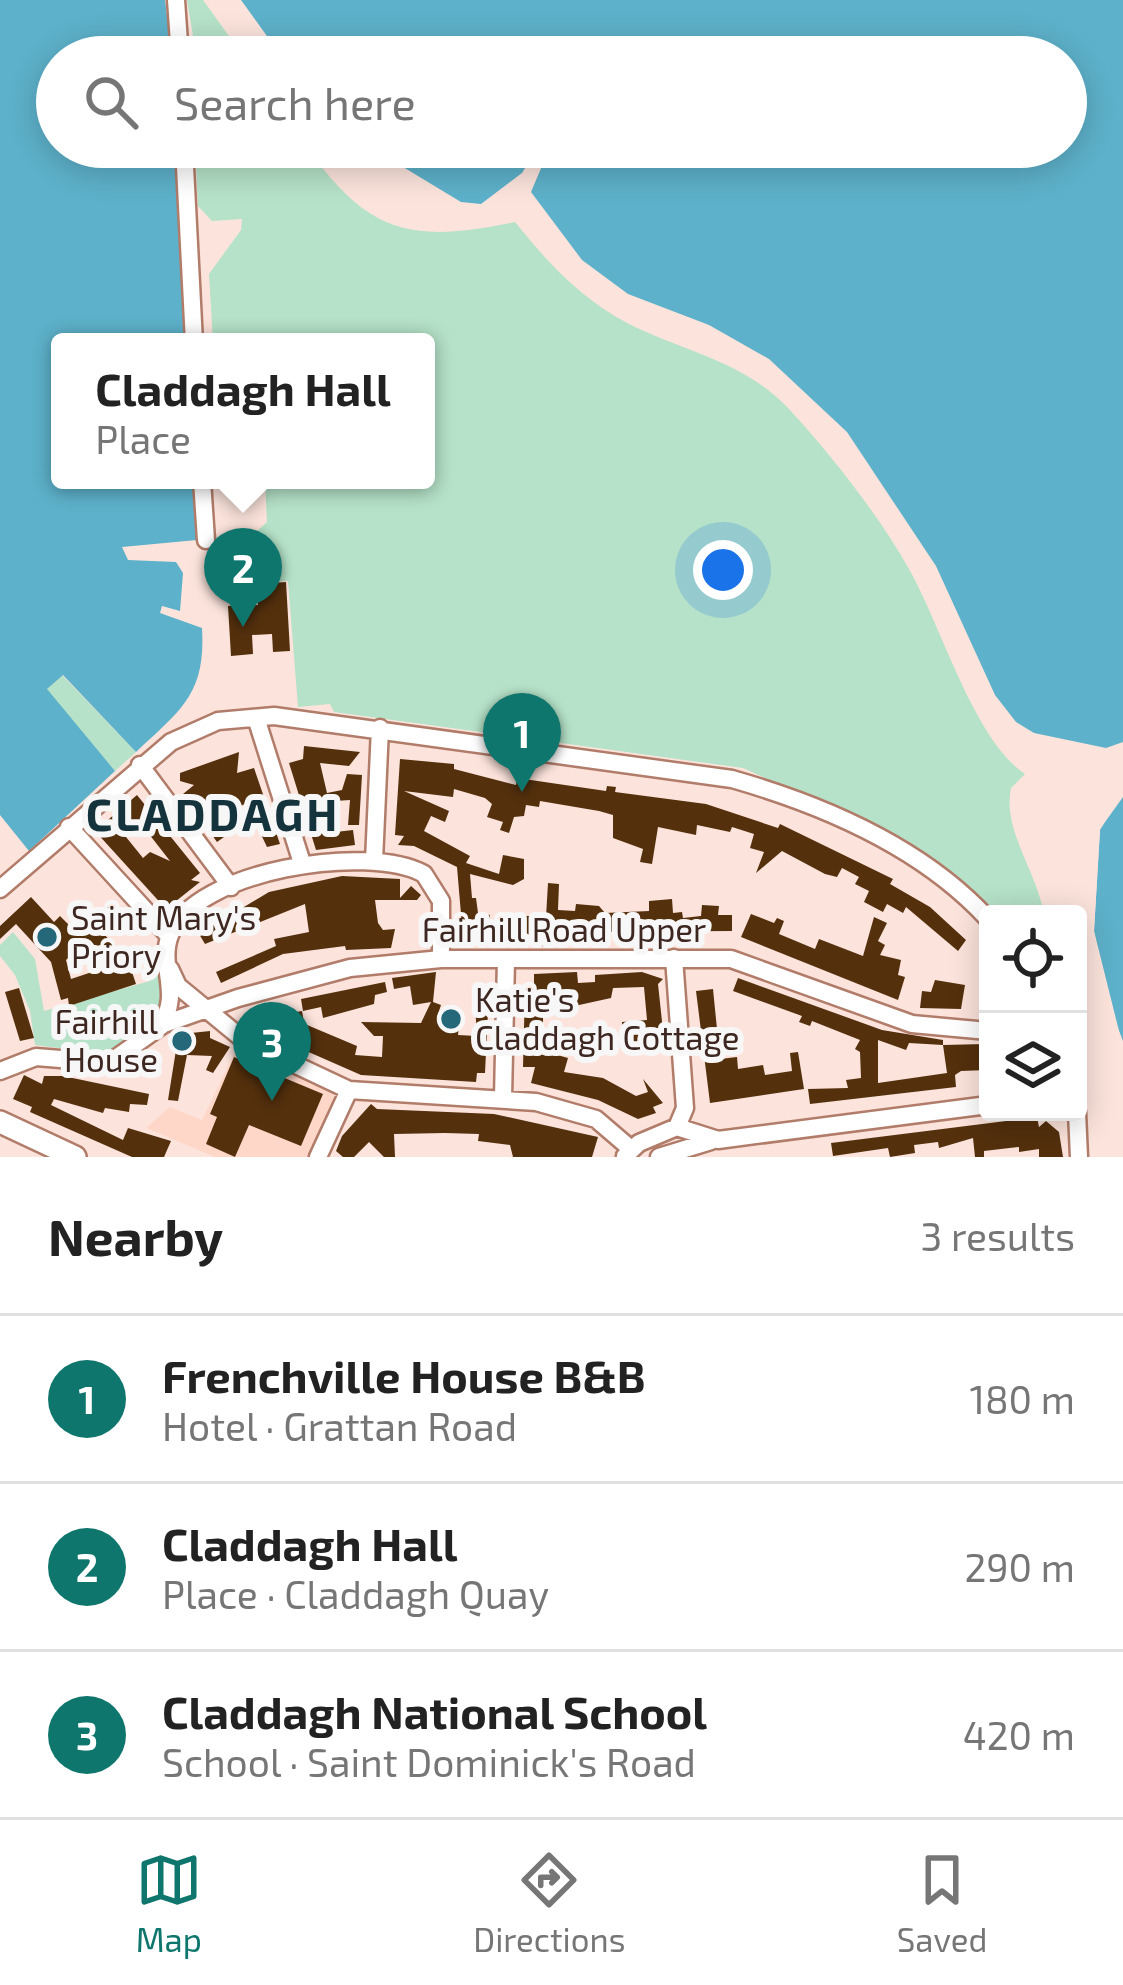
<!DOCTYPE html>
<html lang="en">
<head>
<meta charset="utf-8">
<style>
  :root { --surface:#fff; --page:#f2f2f2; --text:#222; --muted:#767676; --line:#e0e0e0; --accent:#0f766e }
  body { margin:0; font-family:"Exo 2",sans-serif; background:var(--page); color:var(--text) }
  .controls { position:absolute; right:36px; bottom:36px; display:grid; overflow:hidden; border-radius:12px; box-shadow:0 6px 30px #0003 }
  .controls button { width:108px; height:108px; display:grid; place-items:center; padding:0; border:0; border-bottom:3px solid var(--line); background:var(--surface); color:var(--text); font:60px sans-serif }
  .you { position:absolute; left:723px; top:570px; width:42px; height:42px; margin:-30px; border:9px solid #fff; border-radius:50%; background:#1a73e8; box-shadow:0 0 0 18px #1a73e833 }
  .badge { display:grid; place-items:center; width:78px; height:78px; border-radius:50%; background:var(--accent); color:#fff; font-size:39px; font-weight:700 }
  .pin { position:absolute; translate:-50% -99px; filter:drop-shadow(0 3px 6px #0008) }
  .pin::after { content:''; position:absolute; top:63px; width:42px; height:36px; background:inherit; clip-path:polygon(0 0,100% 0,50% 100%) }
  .popup { position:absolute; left:51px; top:333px; width:384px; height:156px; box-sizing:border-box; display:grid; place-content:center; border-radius:12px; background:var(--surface); filter:drop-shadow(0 3px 9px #0005); font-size:39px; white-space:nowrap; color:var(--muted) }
  .popup b { font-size:45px; color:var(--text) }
  .popup::after { content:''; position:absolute; left:50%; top:100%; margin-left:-24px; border:24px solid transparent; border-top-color:var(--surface) }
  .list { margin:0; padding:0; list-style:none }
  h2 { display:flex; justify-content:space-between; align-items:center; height:156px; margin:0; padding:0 48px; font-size:51px }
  h2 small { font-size:39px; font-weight:400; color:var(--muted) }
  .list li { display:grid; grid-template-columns:78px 1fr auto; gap:36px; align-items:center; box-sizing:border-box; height:168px; padding:0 48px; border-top:3px solid var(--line) }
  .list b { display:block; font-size:45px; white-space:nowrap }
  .list p { margin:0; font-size:39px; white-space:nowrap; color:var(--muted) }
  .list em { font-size:39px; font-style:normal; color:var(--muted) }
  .icon { flex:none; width:66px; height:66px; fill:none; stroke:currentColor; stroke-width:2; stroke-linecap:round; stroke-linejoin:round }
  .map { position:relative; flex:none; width:1123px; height:1157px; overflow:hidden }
  .search { position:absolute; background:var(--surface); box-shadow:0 6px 30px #0003; left:36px; right:36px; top:36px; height:132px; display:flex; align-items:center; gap:30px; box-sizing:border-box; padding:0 42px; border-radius:66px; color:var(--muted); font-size:45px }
  .sheet { height:660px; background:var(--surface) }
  nav { display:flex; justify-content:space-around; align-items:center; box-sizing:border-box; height:168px; border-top:3px solid var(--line); background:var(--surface); font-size:33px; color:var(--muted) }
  nav a { display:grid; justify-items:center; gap:6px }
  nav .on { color:var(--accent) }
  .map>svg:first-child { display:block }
  .built { fill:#ffd7c9 }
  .green { fill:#b5e2c8 }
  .water { fill:#5db1ca }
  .pier { fill:#fce4dc }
  .building { fill:#54300d; fill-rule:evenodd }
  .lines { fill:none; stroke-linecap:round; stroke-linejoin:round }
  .minor-casing { stroke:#b17c69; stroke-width:21 }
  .major-casing { stroke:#b17c69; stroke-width:26 }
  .minor { stroke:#fff; stroke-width:16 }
  .major { stroke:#fff; stroke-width:21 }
  .poi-dot { fill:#25687a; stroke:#f7f7f7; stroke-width:4.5 }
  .labels { text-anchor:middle; stroke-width:12; stroke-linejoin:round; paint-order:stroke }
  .poi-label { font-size:33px; fill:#3d2720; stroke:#f7f7f7; text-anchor:start }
  .street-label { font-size:33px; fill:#3d2720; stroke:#f7f7f7 }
  .district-label { font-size:45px; font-weight:bold; letter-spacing:3px; fill:#14333c; stroke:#f7f7f7 }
</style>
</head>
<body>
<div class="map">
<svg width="1123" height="1157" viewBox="0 0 1123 1157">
  <rect width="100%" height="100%" fill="#fce4dc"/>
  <!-- built -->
  <path class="built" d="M 237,1048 L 336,1091 L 310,1157 L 215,1157 L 146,1128 L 170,1107 L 202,1120 Z"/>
  <!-- green -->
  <path class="green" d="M 187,0 L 203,0 L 244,57 L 190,57 L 194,42 Z
    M 195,147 L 307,147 C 369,236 414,243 515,222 C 549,264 580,298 629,324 C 685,352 744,361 789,409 C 832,456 878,514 909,569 C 941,625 974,740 1025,774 L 1011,788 C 1002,829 1037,872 1044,914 L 994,914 L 953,874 L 895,836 L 743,768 L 334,712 L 330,704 L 298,707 L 288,581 L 215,584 L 213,537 L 254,534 L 267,522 L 265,480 L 426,480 L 426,342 L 213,342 L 209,274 L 241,230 L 242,219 L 212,221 L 198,206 Z
    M 62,675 L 136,752 L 115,771 L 46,690 Z
    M 13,932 L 35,959 L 44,1011 L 150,981 L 146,965 L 154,958 C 177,1001 147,1040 105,1054 L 35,1045 L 30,1011 L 15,975 L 0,956 L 0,945 Z"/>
  <!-- water -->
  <path class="water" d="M 0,0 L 165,0 L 172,57 L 57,57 L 57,147 L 176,147 L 186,342 L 60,342 L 60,480 L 194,480 L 197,540 L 122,547 L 128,560 L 176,562 L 183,573 L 180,611 L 162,606 L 160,613 L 202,628 C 206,694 181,710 136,752 L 63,675 L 47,689 L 115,771 L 29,851 L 0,815 Z
    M 241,0 L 1123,0 L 1123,742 L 1106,748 L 1034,733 L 1016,722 L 995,695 L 936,566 L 847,432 L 769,359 L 709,325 L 628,294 L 582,260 L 531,192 L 550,147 L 1066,147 L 1066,57 L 282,57 Z
    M 370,147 L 538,147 L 522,173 L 481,204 L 461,202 Z
    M 1123,797 L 1123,1041 L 1107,1000 L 1094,931 L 1100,829 Z"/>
  <!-- pier -->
  <path class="pier" d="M 1123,791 L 1100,830 L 1094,931 L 1123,1047 L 1101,1002 L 1088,931 L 1094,828 Z"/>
  <!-- building -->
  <path class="building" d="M 286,582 L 290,651 L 273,652 L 272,634 L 252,635 L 253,654 L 231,656 L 228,606 L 258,605 L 257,584 Z
    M 304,746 L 360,752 L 349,766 L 320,763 L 327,793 L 342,790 L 347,774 L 362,775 L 359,825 L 348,825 L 350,800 L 320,802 L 327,833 L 353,830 L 355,845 L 316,850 L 289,763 L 303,759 Z
    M 239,752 L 237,773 L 254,768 L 280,844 L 267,847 L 246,803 L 224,817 L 234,830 L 217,842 L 183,794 L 194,785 L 180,781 L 180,773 Z
    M 400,759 L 454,764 L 454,769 L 516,785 L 517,778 L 606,791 L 607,786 L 616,787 L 615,792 L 706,804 L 778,828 L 780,824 L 893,879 L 890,884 L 930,907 L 966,940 L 958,951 L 906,907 L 903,913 L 887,904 L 883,912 L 864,902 L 869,891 L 855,884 L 859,877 L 842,868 L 837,877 L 825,874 L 782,851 L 756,873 L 764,852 L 750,848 L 754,834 L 732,827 L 730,832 L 697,825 L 696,835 L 658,827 L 652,864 L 640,862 L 643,849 L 613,838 L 613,815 L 599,811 L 540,801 L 539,807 L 526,805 L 524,816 L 514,817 L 509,833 L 500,830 L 503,822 L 487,817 L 492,804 L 485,798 L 454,789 L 453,797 L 404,791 L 449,811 L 445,822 L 431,816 L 424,831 L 470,856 L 466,863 L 499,874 L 503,855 L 524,859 L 524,879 L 513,885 L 470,874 L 472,898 L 476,898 L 478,913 L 490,915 L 489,921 L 511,921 L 511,915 L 546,917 L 548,883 L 559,884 L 558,910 L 575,911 L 576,904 L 599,906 L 605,913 L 649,911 L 649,901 L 672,899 L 673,913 L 682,912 L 683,918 L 701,916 L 702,905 L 719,906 L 718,915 L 732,915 L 732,931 L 572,932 L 572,939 L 544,937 L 544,946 L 495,942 L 495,930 L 462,926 L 457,867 L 414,846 L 398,845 L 404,836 L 395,835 Z
    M 137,795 L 200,873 L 191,880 L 200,882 L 166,909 L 95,831 ZM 137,820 L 149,834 L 170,861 L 150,852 L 143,858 L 122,832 Z
    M 342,876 L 400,879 L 400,898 L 411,886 L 421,895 L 417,900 L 375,900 L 378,923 L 383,930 L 395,929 L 391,948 L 346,950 L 345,946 L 283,954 L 221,983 L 216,972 L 276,946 L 274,939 L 309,932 L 305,904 L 205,944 L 199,934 L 269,892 Z
    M 31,897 L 54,922 L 60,916 L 70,926 L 88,922 L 107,906 L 119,918 L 103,933 L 115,946 L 103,958 L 90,945 L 84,950 L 80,947 L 66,960 L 71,979 L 128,960 L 136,984 L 69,1006 L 68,998 L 61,1000 L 51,962 L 16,924 L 0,939 L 0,926 Z
    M 751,914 L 774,923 L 777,918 L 784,921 L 779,934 L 815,949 L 819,939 L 863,956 L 874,917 L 887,923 L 878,941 L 885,945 L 880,955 L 901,960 L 898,975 L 905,977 L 898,1000 L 741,937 Z
    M 436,972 L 433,1002 L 441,1005 L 438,1014 L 460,1016 L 458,1035 L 477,1036 L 474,990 L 489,990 L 485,1073 L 477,1073 L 476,1082 L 361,1075 L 279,1039 L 282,1030 L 267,1033 L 262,1005 L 271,1002 L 285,1014 L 302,1011 L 304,1022 L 300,1022 L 357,1046 L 355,1055 L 382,1057 L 383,1036 L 374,1036 L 361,1022 L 421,1023 L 431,1002 L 413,1005 L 410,986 L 394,989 L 392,978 Z
    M 577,972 L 578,983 L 595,982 L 595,975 L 642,972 L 663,979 L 658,984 L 664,1040 L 624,1046 L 622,1022 L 647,1020 L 644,987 L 613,988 L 611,998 L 570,1007 L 570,1017 L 560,1018 L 559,1004 L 543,1003 L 543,1051 L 568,1058 L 564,1072 L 603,1078 L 636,1096 L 648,1092 L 643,1079 L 663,1103 L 653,1107 L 656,1113 L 638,1119 L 598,1100 L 531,1083 L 535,1067 L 523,1067 L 525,989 L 534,990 L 534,974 Z
    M 738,978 L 882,1030 L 943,1040 L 943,1045 L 985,1044 L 988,1070 L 961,1071 L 955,1075 L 956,1087 L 810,1104 L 808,1089 L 848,1088 L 846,1080 L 861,1078 L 860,1052 L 855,1049 L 860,1040 L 812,1021 L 810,1026 L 799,1022 L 802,1016 L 733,991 ZM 878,1040 L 906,1050 L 909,1043 L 943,1045 L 947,1073 L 878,1083 Z
    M 935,980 L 965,985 L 961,1009 L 920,1008 L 922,991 L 931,992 Z
    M 385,982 L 387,992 L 375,995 L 374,1004 L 323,1018 L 321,1007 L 303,1011 L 301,999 Z
    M 19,988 L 34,1038 L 20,1041 L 5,992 Z
    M 713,989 L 720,1059 L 737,1057 L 738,1069 L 763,1065 L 765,1075 L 792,1071 L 790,1053 L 798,1052 L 804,1089 L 710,1103 L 696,991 Z
    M 210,1031 L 210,1038 L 230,1047 L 213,1073 L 206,1070 L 212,1056 L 187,1055 L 178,1101 L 168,1100 L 176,1050 L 172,1035 Z
    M 234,1057 L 323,1094 L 301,1146 L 249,1125 L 235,1157 L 206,1144 L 217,1117 L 210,1114 Z
    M 24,1075 L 42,1084 L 44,1076 L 63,1076 L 149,1094 L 147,1105 L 130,1104 L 129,1112 L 105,1108 L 103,1113 L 54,1099 L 51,1105 L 123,1140 L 128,1128 L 171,1141 L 164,1157 L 132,1157 L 30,1112 L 32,1107 L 13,1099 Z
    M 371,1104 L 377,1109 L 494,1114 L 598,1137 L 592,1157 L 513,1157 L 510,1145 L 478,1141 L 479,1134 L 445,1133 L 394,1134 L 395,1157 L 384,1157 L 369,1142 L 354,1157 L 343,1157 L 336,1151 L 342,1136 Z
    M 1037,1117 L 1039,1127 L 1046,1121 L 1059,1132 L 1063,1157 L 1039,1157 L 1039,1149 L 1019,1152 L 1019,1147 L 984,1151 L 984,1157 L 975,1157 L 973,1138 L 939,1148 L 938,1142 L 914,1145 L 915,1153 L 890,1157 L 888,1148 L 833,1156 L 831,1143 Z"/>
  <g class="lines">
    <!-- minor casing -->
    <g class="minor-casing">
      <path id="minor" d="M 176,0 L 180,57
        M 184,147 L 194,342
        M 202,480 L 206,540
        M 257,721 L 302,863
        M 140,765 L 231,887
        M 69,827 L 169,936
        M 374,861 L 380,728
        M 0,889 L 171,742 L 218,721 L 274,716 L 732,779 C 823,805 923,848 988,919
        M 674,958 L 685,1108 L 677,1127
        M 170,969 L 178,986 L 245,1041 L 349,1090 L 536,1102 L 596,1119 L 631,1149
        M 161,1024 C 182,994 158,966 170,935 C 195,870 368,843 424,874 L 441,901 L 441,959
        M 0,1071 L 36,1057 L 109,1063 L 164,1024 L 238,998 L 350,968 L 441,959 L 731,959 L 912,1024 L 988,1031
        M 503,1098 L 506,959
        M 1077,1112 L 1079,1157
        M 625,1156 L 639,1143 L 677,1127 L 718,1140 L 988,1105
        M 318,1157 L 349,1090
        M 659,1157 L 711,1141"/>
    </g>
    <!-- major casing -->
    <g class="major-casing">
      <path id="major" d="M 0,1122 L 75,1157"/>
    </g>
    <!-- minor -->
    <use href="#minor" class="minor"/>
    <!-- major -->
    <use href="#major" class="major"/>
  </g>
  <!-- markers -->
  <g class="poi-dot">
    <circle cx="47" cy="937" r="12"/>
    <circle cx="451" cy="1019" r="12"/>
    <circle cx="182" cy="1041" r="12"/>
  </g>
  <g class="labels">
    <!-- poi labels -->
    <g class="poi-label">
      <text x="71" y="930">Saint Mary's<tspan x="71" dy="38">Priory</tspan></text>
      <text x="475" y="1012">Katie's<tspan x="475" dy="38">Claddagh Cottage</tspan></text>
      <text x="158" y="1034" text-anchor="end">Fairhill<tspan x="158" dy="38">House</tspan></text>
    </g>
    <!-- street labels -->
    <g class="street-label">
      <text x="564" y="942">Fairhill Road Upper</text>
    </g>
    <!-- district labels -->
    <g class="district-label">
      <text x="213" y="831">CLADDAGH</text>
    </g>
  </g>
</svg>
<div class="controls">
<button><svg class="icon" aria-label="locate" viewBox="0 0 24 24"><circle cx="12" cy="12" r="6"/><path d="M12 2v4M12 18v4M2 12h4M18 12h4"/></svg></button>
<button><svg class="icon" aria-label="layers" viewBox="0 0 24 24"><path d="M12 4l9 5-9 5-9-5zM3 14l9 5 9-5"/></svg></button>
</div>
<div class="you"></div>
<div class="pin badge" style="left:522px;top:792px">1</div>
<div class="pin badge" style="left:243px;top:627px">2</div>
<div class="popup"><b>Claddagh Hall</b>Place</div>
<div class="pin badge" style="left:272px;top:1101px">3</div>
<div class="search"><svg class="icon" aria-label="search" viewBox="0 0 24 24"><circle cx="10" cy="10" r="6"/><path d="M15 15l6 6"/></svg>Search here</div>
</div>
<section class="sheet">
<h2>Nearby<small>3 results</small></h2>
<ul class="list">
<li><span class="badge">1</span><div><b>Frenchville House B&amp;B</b><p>Hotel · Grattan Road</p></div><em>180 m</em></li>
<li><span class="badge">2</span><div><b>Claddagh Hall</b><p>Place · Claddagh Quay</p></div><em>290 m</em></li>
<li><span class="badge">3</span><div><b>Claddagh National School</b><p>School · Saint Dominick's Road</p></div><em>420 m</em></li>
</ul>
</section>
<nav>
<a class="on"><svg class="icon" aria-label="map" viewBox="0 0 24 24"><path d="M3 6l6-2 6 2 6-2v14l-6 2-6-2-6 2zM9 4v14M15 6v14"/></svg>Map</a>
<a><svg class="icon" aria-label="directions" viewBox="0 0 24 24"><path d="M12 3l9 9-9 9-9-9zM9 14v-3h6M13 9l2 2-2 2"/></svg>Directions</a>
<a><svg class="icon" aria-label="saved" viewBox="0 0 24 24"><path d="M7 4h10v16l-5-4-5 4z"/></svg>Saved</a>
</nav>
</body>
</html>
